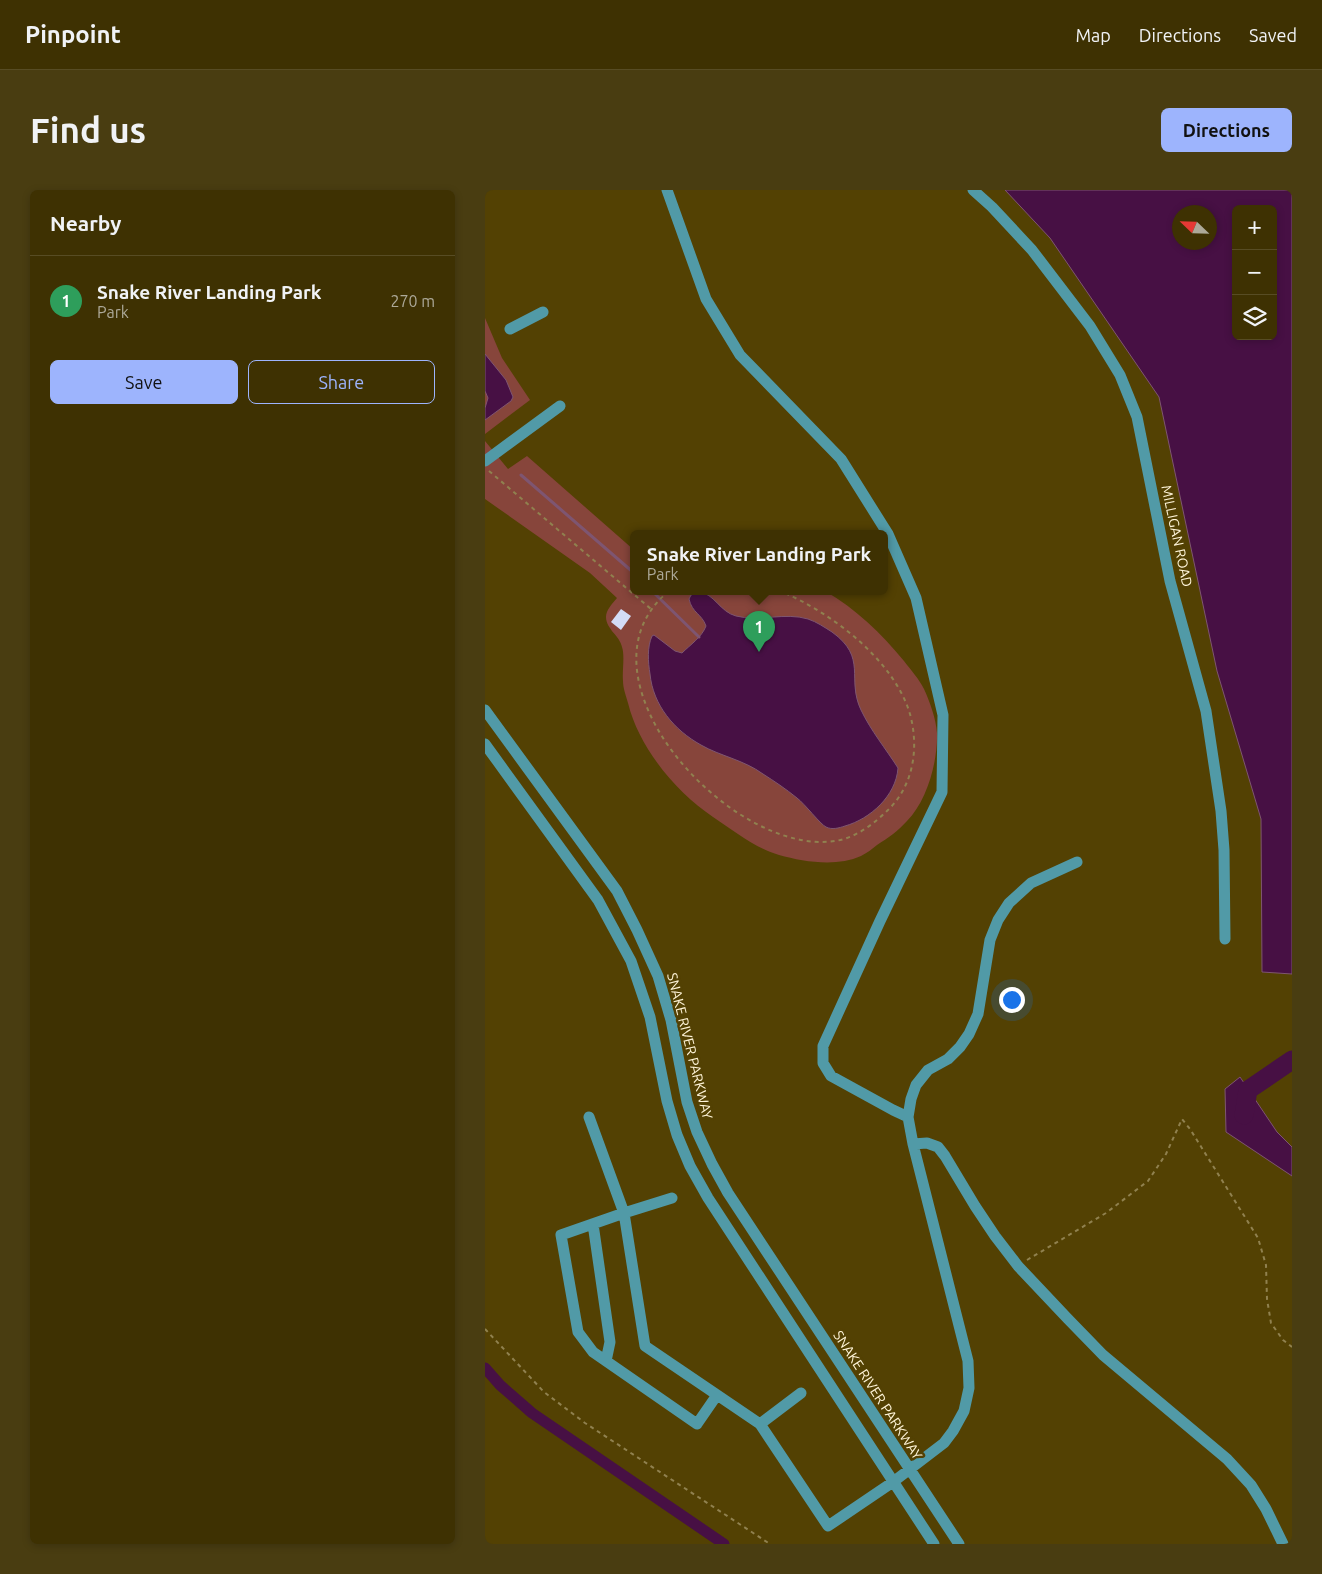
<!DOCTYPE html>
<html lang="en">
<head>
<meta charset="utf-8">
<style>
  :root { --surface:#3e3102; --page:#493d11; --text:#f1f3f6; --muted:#ada999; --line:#574c24; --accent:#9db4fd }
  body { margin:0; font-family:Ubuntu,sans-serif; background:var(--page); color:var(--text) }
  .controls { position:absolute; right:15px; top:15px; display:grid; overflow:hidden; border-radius:8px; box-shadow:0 2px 8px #0003 }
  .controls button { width:45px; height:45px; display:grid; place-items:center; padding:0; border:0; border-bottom:1px solid var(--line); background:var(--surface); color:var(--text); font:25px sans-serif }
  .compass { position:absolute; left:687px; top:15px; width:45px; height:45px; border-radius:50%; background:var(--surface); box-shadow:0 2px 8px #0003; rotate:293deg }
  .you { position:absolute; left:526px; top:809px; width:18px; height:18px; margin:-12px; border:4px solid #fff; border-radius:50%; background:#1a73e8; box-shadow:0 0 0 8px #1a73e833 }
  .badge { display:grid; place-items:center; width:32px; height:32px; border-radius:50%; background:var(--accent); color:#fff; font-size:16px; font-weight:700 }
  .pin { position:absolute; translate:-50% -41px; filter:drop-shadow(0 1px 2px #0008) }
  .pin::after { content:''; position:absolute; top:26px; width:18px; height:15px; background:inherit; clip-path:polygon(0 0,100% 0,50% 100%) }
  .popup { position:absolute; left:145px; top:340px; width:258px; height:65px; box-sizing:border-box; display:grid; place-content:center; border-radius:8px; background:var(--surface); filter:drop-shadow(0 1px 4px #0005); font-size:16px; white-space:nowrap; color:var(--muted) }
  .popup b { font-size:19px; color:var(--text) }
  .popup::after { content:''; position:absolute; left:50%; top:100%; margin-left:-10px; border:10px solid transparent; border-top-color:var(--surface) }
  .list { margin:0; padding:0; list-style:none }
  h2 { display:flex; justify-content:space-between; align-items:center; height:65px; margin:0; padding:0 20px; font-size:21px }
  h2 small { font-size:16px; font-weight:400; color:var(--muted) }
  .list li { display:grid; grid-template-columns:32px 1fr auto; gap:15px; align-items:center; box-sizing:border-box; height:90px; padding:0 20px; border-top:1px solid var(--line) }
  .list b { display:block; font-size:19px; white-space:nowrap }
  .list p { margin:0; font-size:16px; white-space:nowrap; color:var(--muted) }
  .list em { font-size:16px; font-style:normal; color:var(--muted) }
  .actions { display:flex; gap:10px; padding:15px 20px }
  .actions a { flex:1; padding:11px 0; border:1px solid var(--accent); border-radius:8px; text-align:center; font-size:18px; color:var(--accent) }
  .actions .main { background:var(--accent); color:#111 }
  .icon { flex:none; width:28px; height:28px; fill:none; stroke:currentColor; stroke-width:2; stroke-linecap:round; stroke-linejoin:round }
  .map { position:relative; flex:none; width:807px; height:1354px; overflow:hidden; border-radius:8px }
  header { display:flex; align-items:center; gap:30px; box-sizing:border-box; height:70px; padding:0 25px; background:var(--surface); border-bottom:1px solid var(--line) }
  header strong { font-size:24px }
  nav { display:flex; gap:28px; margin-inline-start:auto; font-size:18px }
  .intro { display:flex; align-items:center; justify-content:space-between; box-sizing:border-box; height:120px; padding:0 30px }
  h1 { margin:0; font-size:35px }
  .button { padding:12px 22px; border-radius:8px; background:var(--accent); color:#111; font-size:18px; font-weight:700 }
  main { display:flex; gap:30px; padding:0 30px }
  aside { flex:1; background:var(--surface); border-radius:8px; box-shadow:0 2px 8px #0003 }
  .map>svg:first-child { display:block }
  .green { fill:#87453b }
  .water { fill:#471044; stroke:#7e5571; fill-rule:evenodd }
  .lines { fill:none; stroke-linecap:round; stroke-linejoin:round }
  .stream { stroke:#7e5571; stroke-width:3 }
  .canal { stroke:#471044; stroke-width:11 }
  .river { stroke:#471044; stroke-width:19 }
  .building { fill:#d3dcf7 }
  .path { stroke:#90814f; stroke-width:2; stroke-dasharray:4 4; stroke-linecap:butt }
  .minor { stroke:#519aa7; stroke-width:11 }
  .labels { text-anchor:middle; stroke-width:5; stroke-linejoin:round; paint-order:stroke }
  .street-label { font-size:14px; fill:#fff5d9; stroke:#534103 }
</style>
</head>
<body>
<header>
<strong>Pinpoint</strong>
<nav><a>Map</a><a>Directions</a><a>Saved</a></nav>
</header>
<div class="intro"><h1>Find us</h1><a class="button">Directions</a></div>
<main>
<aside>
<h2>Nearby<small></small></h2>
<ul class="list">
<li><span class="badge" style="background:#2e9e5b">1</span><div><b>Snake River Landing Park</b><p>Park</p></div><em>270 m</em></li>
</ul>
<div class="actions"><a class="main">Save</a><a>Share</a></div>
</aside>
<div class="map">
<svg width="807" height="1354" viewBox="0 0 807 1354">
  <rect width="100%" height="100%" fill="#534103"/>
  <!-- green -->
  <path class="green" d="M 0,128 L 17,168 L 45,210 L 0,244 Z
    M 0,251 L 23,279 L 42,266 L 149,360 L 149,401 L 340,401 C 371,419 396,443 419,471 C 426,480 434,489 439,499 C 445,512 451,529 452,543 C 453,571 442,611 422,631 C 413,641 403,648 392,655 C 387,659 382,663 376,666 C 352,677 319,672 294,665 C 270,658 249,641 228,627 C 191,602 154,558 143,513 C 141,506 138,498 138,491 C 137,481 140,466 137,457 C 135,446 121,439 121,427 C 121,420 127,414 132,408 L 105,383 L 0,309 Z"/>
  <!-- water -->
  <path class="water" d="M 520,0 L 807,0 L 807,784 L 777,782 L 776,629 L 732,481 L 674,207 L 565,48 ZM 751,19 L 788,19 L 788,146 L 751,146 ZM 724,22 L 724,52 L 694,52 L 694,22 Z
    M 0,164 L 21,190 L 28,207 L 26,211 L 0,230 L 0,218 L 3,208 L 0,201 Z
    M 214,402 C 229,403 235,422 251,426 C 274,432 300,422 323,429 C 332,432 339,437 347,442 C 383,468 361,488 376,520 C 386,541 401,559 413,578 C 411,606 385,629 360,636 C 354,638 347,640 341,637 C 335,634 320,614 312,608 C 301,599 289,591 278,584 C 259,570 235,566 216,555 C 189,540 168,515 165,484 C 163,472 162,457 167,446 L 169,445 L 190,461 L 197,463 C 205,455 217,447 221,436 C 217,424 207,423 204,409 L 206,405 Z
    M 755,887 L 792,942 L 807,957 L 807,986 L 741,942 L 740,899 Z"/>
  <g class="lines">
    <!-- stream -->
    <path class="stream" d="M 36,285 L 149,383
      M 167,401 L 214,447"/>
    <!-- canal -->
    <path class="canal" d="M 0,1178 L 15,1195 L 47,1223 L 239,1354"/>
    <!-- river -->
    <path class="river" d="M 759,925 L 763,900 L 807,870"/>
  </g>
  <!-- building -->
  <path class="building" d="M 136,419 L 146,426 L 136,440 L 126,432 Z"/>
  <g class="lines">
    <!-- path -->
    <path class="path" d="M 4,281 L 166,419
      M 184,401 C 81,485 245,667 350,651 C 371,648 390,633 404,619 C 429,594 434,557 425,524 C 409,470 346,422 295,401
      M 542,1070 L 621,1023 L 663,991 L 681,964 L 697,929 L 705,939 L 773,1048 L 781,1075 L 782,1109 L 786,1133 L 798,1150 L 807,1157
      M 0,1139 L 59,1202 L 100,1233 L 285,1354"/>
    <!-- minor -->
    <path class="minor" d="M 182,0 L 221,109 L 255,165 L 356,269 L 403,344 L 431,408 L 458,525 L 457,602 L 395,731 L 338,856 L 338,873 L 346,886 L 408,920 L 423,927
      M 488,0 L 507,17 L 547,60 L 605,136 L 635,185 L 652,227 L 685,391 L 721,521 L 736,621 L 739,660 L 740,749
      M 25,139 L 58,122
      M 0,271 L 75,216
      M 0,520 L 132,701 L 152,740 L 173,786 L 186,830 L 202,912 L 212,942 L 227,974 L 243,1003 L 474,1354
      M 0,554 L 113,710 L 146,771 L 165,827 L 182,911 L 192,945 L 205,976 L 223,1008 L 449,1354
      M 104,927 L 139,1023 L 76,1045 L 93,1142 L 108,1162 L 212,1234 L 232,1205
      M 428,954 L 442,953 L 453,957 L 460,966 L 490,1016 L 510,1046 L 533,1076 L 583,1129 L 618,1165 L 742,1269 L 766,1295 L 781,1319 L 798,1354
      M 187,1008 L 139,1023 L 160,1156 L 275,1234
      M 108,1034 L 125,1152 L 121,1171
      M 316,1203 L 275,1234 L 343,1336 L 408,1292 L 459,1253 L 468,1241 L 479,1221 L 484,1198 L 483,1171 L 428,954 L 423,927 L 426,909 L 431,895 L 443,880 L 463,869 L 475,857 L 484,844 L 493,824 L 505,750 L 513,730 L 524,713 L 546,693 L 592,672"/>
  </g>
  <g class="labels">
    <!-- street labels -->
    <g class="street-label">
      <text transform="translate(692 346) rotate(78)" y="5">MILLIGAN ROAD</text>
      <text transform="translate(205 856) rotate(76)" y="5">SNAKE RIVER PARKWAY</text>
      <text transform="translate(393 1205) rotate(57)" y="5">SNAKE RIVER PARKWAY</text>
    </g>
  </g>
</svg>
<div class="controls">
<button>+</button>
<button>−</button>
<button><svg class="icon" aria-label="layers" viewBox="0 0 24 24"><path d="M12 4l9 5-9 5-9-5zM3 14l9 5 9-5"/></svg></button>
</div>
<svg class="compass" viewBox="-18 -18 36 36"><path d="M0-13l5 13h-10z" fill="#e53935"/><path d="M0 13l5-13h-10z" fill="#ada999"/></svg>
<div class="you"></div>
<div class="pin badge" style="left:274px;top:462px;background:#2e9e5b">1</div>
<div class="popup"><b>Snake River Landing Park</b>Park</div>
</div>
</main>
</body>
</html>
